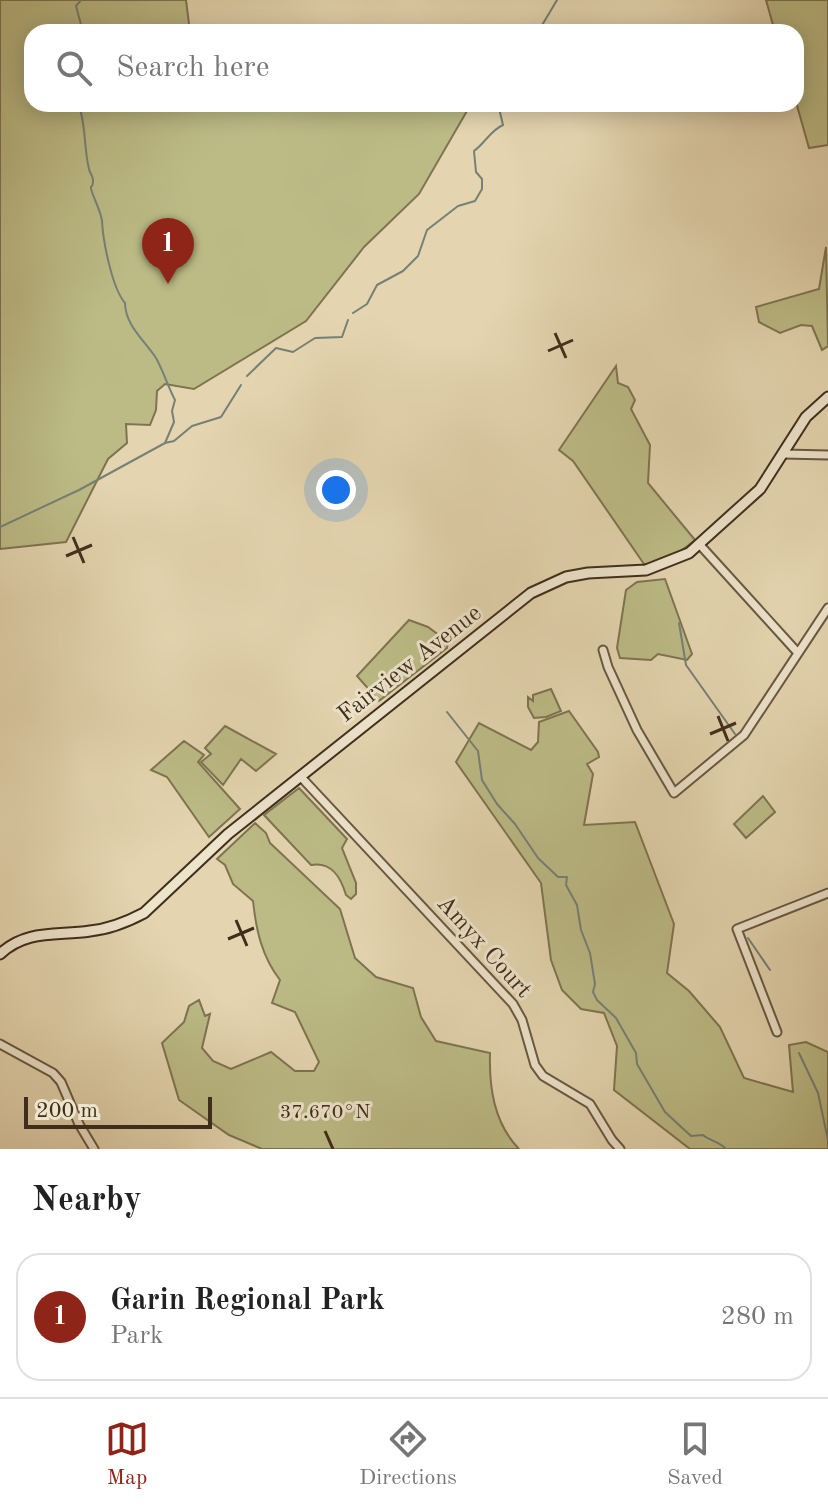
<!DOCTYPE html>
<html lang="en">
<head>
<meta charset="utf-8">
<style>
  :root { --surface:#fff; --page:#f6f6f6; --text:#222; --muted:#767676; --line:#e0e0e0; --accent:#8f2418 }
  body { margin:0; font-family:"Old Standard TT",serif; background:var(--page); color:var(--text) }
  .scale { position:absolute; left:24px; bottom:20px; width:188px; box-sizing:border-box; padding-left:8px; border:4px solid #402e1c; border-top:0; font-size:22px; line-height:28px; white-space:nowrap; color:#402e1c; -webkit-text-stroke:6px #ede4cc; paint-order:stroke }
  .you { position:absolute; left:336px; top:490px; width:28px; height:28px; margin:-20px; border:6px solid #fff; border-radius:50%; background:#1a73e8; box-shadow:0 0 0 12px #1a73e833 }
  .badge { display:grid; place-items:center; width:52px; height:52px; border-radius:50%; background:var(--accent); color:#fff; font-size:26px; font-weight:700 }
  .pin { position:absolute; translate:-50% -66px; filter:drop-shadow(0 2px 4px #0008) }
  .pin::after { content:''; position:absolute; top:42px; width:28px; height:24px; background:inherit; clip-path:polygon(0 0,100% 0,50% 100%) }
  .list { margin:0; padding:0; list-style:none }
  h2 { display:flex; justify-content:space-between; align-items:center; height:104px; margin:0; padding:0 32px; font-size:34px }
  h2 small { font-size:26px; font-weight:400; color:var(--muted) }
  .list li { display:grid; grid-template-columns:52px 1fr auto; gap:24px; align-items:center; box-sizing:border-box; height:128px; margin:0 16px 16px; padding:0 16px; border:2px solid var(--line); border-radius:24px }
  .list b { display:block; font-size:30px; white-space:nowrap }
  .list p { margin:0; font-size:26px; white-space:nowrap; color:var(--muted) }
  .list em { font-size:26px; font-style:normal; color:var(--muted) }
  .icon { flex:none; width:44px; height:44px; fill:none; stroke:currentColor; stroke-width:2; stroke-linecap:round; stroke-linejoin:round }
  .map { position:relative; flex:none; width:828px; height:1149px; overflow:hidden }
  .search { position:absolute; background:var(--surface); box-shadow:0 4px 20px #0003; left:24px; right:24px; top:24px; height:88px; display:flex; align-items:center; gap:20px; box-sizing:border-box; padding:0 28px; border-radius:24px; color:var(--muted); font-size:30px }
  .sheet { height:248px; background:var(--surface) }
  nav { display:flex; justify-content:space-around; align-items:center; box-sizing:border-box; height:112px; border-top:2px solid var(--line); background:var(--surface); font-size:22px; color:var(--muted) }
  nav a { display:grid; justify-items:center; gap:4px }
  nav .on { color:var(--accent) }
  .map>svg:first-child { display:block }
  .green { fill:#bcbb86; stroke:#7e7451; stroke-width:2 }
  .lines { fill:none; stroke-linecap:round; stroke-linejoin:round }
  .stream { stroke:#758077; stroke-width:2 }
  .street-casing { stroke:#695841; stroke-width:11 }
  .secondary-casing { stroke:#402e1c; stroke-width:13 }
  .street { stroke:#ede4cc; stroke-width:7 }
  .secondary { stroke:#ede4cc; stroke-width:9 }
  .ticks { fill:none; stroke:#402e1c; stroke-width:3 }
  .labels { text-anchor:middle; stroke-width:6; stroke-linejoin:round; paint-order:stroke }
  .street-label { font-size:24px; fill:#402e1c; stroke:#ede4cc }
  .ticks-label { font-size:20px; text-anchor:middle; fill:#402e1c; stroke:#ede4cc; stroke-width:6; stroke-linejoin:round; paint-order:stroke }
</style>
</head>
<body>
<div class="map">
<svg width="828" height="1149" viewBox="0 0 828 1149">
  <rect width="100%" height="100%" fill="#e4d5b0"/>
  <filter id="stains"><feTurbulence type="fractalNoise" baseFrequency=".0025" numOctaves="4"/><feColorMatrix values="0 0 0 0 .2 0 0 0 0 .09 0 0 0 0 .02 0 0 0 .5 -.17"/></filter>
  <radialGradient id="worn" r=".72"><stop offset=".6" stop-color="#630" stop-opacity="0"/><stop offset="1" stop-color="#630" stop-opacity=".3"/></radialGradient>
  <!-- green -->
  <path class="green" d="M 0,0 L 186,0 L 190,32 L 32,32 L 32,104 L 471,104 L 419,194 L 364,247 L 306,321 L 194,389 L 165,384 L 157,391 L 156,410 L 150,425 L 126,424 L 127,443 L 108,459 L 66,542 L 0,549 Z
    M 766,0 L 828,0 L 828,145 L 809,148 L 796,102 L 796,32 L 775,32 Z
    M 826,247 L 828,346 L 822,350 L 812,326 L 801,325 L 780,333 L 759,322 L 756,307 L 819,289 Z
    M 616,366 L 618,383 L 628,387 L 635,400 L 631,409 L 650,445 L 648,483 L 695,540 C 681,552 663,564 644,564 L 573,461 L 559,450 Z
    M 665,579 L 692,654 L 687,660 L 658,654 L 651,660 L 620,658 L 617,648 L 626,590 L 637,582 Z
    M 409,620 L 428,627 L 448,642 L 447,648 L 379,701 L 357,676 Z
    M 551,689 L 561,711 L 546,717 L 534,718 L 528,707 L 528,697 L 533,701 L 533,695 Z
    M 569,711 L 598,752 L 599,757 L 587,764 L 593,774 L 584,825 L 635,822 L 674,924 L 667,973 L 689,991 L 720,1027 L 744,1078 L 793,1092 L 789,1045 L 806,1042 L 828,1052 L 828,1149 L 690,1149 L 614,1090 L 617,1046 L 604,1013 L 581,1009 L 562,990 L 551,960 L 541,883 L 456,762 L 479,723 L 531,750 L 538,742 L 539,722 Z
    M 225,726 L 276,754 L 256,771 L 241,759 L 223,785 L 201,762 L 211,754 L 205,748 Z
    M 184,741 L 204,755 L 198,762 L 240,809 L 209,837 L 167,777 L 151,770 Z
    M 299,788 L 347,839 L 342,848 L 356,883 L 356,894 L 351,899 L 346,895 C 341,878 332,861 311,865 L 264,815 Z
    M 763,796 L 775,812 L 746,838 L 734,824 Z
    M 255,823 L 266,833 L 270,843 L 340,909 L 355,958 L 376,977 L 413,988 L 421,1017 L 436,1041 L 490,1053 C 489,1088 494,1123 519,1149 L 262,1149 L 229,1135 L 179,1100 L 162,1043 L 184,1022 L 189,1006 L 199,1000 L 205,1016 L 210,1014 L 202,1048 L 213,1061 L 231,1069 L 271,1052 L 295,1071 L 314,1071 L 319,1062 L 295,1012 L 272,1003 L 280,980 C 262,957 256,930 253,901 L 233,884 L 225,865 L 217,859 Z"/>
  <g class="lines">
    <!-- stream -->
    <path class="stream" d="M 81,0 L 76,6 L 83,32
      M 538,32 L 557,0
      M 84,104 L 85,106 L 80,109 C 86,129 84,149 89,169 C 90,174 93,176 93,180 C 93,191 89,182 92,192 C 95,201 101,212 102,221 C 103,241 112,288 125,303 C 125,325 145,341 156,358 C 162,368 169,389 175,400 L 172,411 L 174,422 L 165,443
      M 353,313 L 367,304 L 377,285 L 403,271 L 418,256 L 427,230 L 458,206 L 475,201 L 482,189 L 482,179 L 476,172 L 474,151 C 485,143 491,130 503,125 L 498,104
      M 247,376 L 276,348 L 293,352 L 315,338 L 342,337 L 348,320
      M 0,527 L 79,490 L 165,443 L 174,441 L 192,426 L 221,417 L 241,385
      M 679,623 L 686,665 L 735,734
      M 447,712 L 478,751 L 482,780 L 497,804 L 515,824 L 538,858 L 558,877 L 567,877 L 566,885 L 577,905 L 581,930 L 590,953 L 595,984 L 593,992 L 597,1000 L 616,1018 L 636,1053 L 637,1064 L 665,1112 L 691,1136 L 703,1135 C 710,1141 718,1141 726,1149
      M 748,938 L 770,970
      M 799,1053 L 818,1093 L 828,1140
      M 828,1149 L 828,1146"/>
    <!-- street casing -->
    <g class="street-casing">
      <path id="street" d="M 784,454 L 828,455
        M 700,545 L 798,653
        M 603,650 L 608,667 L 637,730 L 674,793 L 744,735 L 828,608
        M 300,776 L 513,1004 L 522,1020 L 535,1065 L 543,1076 L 590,1104 L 612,1140 L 620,1149
        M 777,1032 L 737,929 L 828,893
        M 0,1044 L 53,1073 L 61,1082 L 79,1124 L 94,1149"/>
    </g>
    <!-- secondary casing -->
    <g class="secondary-casing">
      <path id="secondary" d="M 0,954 C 27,929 57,936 90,931 C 110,929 127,922 144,913 L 228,834 L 531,593 L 566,577 L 588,573 L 646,570 L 689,553 L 760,489 L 806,417 L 828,397"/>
    </g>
    <!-- street -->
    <use href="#street" class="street"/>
    <!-- secondary -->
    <use href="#secondary" class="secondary"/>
  </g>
  <!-- ticks -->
  <path class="ticks" d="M 555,333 L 566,358M 548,351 L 573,340M 73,537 L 84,563M 66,556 L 92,545M 718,716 L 728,741M 710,734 L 736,723M 236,920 L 247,946M 228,939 L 254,928M 325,1131 L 333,1149"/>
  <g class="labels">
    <!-- street labels -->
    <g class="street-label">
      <text transform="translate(409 663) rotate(-38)" y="8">Fairview Avenue</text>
      <text transform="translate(485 946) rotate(48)" y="8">Amyx Court</text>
    </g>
  </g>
  <g class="ticks-label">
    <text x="325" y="1118">37.670°N</text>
  </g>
  <rect width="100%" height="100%" filter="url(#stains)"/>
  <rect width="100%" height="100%" fill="url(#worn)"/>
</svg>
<div class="scale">200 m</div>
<div class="you"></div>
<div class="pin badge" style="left:168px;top:284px">1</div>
<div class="search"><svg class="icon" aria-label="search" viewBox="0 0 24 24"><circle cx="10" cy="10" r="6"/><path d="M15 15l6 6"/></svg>Search here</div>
</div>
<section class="sheet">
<h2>Nearby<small></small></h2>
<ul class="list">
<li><span class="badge">1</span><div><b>Garin Regional Park</b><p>Park</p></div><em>280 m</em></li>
</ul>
</section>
<nav>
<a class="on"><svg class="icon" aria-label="map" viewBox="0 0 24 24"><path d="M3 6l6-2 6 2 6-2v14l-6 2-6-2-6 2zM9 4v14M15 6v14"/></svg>Map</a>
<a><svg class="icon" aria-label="directions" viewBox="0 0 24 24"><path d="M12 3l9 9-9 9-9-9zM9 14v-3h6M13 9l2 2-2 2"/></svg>Directions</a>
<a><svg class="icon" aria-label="saved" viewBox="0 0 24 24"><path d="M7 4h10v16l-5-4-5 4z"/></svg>Saved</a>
</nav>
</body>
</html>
